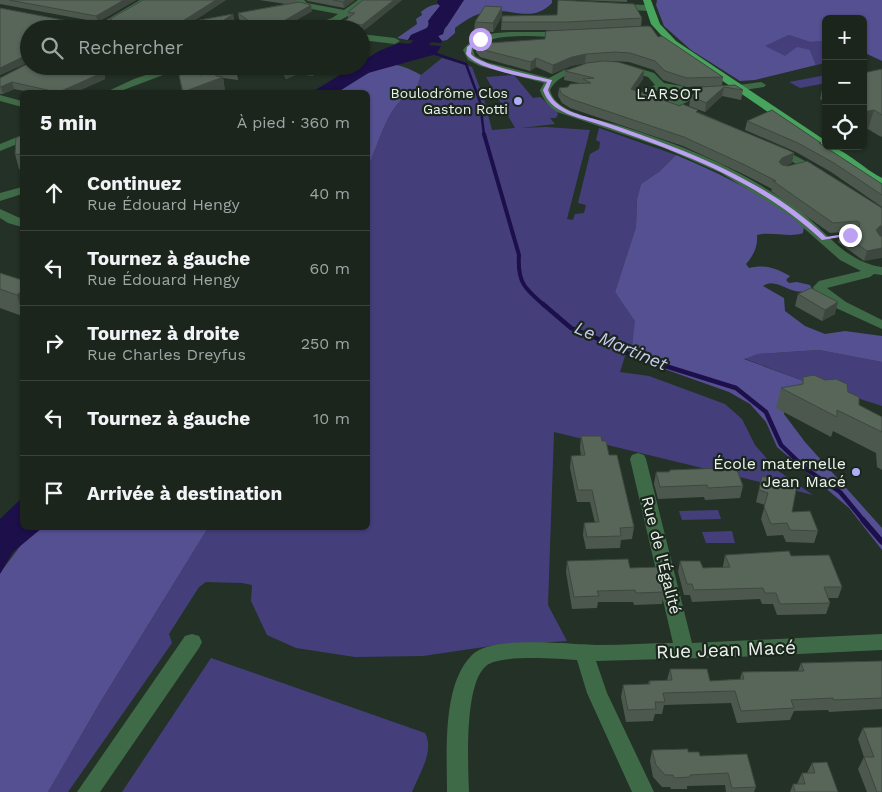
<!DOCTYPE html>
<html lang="fr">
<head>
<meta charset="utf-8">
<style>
  :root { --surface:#1b251c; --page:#283129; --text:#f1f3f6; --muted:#a0a5a3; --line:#39423b }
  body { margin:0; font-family:"Work Sans",sans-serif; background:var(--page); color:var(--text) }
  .controls { position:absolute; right:15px; top:15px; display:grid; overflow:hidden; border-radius:8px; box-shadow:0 1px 4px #0004 }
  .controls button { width:45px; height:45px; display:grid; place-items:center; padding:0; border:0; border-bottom:1px solid var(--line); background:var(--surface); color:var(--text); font:25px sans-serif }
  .stop { position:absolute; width:15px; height:15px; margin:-11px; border:4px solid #bca0f2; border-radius:50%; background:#fff }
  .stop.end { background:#bca0f2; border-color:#fff; box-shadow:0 1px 5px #0008 }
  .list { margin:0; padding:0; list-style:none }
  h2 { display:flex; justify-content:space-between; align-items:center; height:65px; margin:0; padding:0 20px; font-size:21px }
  h2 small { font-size:16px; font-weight:400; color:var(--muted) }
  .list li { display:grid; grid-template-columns:32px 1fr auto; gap:15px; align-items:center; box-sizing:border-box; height:75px; padding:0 20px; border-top:1px solid var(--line) }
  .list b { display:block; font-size:19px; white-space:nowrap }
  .list p { margin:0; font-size:16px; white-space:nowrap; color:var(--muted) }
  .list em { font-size:16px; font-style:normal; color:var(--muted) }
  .icon { flex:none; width:28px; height:28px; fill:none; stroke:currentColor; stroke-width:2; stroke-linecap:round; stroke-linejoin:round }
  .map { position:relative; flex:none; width:882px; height:792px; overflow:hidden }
  .search { position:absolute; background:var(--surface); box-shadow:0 1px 4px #0004; left:20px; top:20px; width:350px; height:55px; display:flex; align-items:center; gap:12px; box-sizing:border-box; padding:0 18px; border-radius:28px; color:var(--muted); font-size:19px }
  .panel { position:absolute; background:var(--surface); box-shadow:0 1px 4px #0004; left:20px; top:90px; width:350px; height:440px; border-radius:8px }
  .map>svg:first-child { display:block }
  .green { fill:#443f7b }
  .forest { fill:#555091 }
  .water { fill:#1c0f4a }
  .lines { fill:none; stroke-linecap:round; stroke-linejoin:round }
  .stream-far3 { stroke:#1c0f4a; stroke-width:2.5 }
  .stream-far2 { stroke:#1c0f4a; stroke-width:4 }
  .stream-far1 { stroke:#1c0f4a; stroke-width:4.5 }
  .stream { stroke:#1c0f4a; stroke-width:5.5 }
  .river { fill:#1c0f4a; fill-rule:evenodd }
  .minor { fill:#3f6a47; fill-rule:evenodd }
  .major { fill:#46a45d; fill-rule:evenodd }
  .wall { fill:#4c584d }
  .shaded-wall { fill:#3e473f }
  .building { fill:#58665a; stroke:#3e473f }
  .route { fill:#bca0f2 }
  .poi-dot { fill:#b0aefa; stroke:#1b271d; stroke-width:2 }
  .labels { text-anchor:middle; stroke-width:4.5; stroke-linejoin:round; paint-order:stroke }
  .far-poi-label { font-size:14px; fill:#ebf3ec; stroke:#1b271d; text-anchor:end }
  .far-neighbourhood-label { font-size:15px; letter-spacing:1px; fill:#ebf3ec; stroke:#1b271d }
  .poi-label { font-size:16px; fill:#ebf3ec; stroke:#1b271d; text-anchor:end }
  .street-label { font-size:16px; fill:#ebf3ec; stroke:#1b271d }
  .water-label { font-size:18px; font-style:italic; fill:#cacaf0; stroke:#1b271d }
  .near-street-label { font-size:19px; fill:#ebf3ec; stroke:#1b271d }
</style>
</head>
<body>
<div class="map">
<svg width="882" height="792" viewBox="0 0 882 792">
  <rect width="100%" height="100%" fill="#243126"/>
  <!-- green -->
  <path class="green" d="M 789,35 L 810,42 L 826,41 L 826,63 L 816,65 L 810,50 L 785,57 L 764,46 Z
    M 442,58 L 472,67 L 484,99 L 492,130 L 515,128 L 486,77 L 514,75 L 533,98 L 540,97 L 556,110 L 558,114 L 556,118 L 550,118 L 555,124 L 520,128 L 546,127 L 590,130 L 567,219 L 573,220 L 575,214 L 584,213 L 586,205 L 578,203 L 590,154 L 599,149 L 600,142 L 596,140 L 599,128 L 676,155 L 660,171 L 641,184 L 637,199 L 636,227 L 615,292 L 636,321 L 632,346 L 625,356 L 620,372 L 649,376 L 725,404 L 742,419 L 755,445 L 777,470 L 813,495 L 554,432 L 548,605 L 567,641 L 491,646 L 423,656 L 355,657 L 296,648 L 267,635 L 251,601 L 252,585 L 242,583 L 206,582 L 199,587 L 169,634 L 172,643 L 68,792 L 48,792 L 101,701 L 208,528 L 368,528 L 368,167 C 381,139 387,103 417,88 L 421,75 Z
    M 826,75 L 826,83 L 800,88 L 789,82 Z
    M 819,350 L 882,362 L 882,406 L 801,380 L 743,358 L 758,354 Z
    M 718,510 L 721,519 L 682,520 L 679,511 Z
    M 732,531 L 735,543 L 706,543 L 702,532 Z
    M 211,658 L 425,733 C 435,751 419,774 412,792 L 122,792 Z"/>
  <!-- forest -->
  <path class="forest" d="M 448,0 L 552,0 L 552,3 C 533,22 518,10 494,11 C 477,12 467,19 455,28 L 455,33 L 447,40 L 442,41 L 438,36 L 443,34 L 449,16 L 459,4 Z
    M 657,0 L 882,0 L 882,61 L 863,52 L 863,19 L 826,19 L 826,41 L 810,42 L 789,35 L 765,46 L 785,56 L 797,47 L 810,50 L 816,65 L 755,80 L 740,81 L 691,50 L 664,26 L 656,5 Z
    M 439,4 L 440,6 L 431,17 L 427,28 L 411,35 L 408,40 L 397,38 L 417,24 L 416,19 L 422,15 L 421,12 C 427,7 431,5 439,4 Z
    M 382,64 C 398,64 407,67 421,75 L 417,88 C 387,103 381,139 368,167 L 368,92 L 331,92 Z
    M 676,155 C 718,172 769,198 804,226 L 803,233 C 790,238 771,231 757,235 C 758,246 754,255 746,264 L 749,268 C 765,264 776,268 790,276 L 786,280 L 789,283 L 797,282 L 810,285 L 812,289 C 793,300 777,275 763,286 L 784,298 L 785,311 L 805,326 L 825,334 L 845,331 L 882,336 L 882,362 L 819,350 L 758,354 L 744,359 L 801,380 L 809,388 L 785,402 L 784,414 L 805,442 L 882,528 L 882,550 L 849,508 L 777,447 L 766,422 L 750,404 L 729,392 L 625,355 L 632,346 L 635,321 L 615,292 L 636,227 L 637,199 L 641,184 L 660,171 Z
    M 41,528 L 208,528 L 101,701 L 48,792 L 0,792 L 0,573 L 24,541 Z"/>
  <!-- water -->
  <path class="water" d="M 438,0 L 448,0 L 459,4 L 450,16 L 450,20 L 445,25 L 443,34 L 438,36 L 442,41 L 441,43 L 408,40 L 411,35 L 427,28 L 429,25 L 428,21 L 440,6 L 437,3 Z
    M 399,43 L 441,46 L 437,53 L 433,55 L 368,73 L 331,92 L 312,92 L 355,66 L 361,66 L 361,62 L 379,51 Z
    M 22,498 L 22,528 L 42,528 L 13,552 L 0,574 L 0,519 Z"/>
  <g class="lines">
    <!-- stream-far3 -->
    <path class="stream-far3" d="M 430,52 L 466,64 L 480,102 L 484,135"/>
    <!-- stream-far2 -->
    <path class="stream-far2" d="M 484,134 L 519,255 C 517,282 525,289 545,306"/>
    <!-- stream-far1 -->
    <path class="stream-far1" d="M 543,304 L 571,328 L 616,346 L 630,355 L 736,388 L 766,412 L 781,445 L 806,469 L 840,492 L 864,521"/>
    <!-- stream -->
    <path class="stream" d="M 863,520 L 882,542"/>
    <!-- river -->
    <path class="river" d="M 448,0 L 464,0 L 447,26 L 422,52 L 397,60 L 370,72 L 338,92 L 317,92 L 320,88 L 355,66 L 361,66 L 361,63 L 410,44 L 435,20 Z"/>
    <!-- minor -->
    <path class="minor" d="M 140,0 L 150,0 L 102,29 L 91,29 Z
      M 295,0 L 304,0 L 307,3 L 344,10 L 358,0 L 368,0 C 351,18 327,29 302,29 L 332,18 L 338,14 L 301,7 Z
      M 617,4 L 648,5 L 652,8 L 648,11 L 614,9 L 613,7 Z
      M 512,32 L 565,32 L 570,35 L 565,38 C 541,37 490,30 473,50 L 475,56 L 486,62 L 549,78 L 564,70 L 587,66 L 587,70 C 573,73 558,75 550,90 C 552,98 557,103 564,107 C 580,117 600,120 618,125 C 647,134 676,144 703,156 C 736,170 767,188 796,208 C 825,229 844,262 882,267 L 882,275 L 874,274 L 870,277 L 827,288 L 846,302 L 882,320 L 882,329 L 836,308 L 815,294 L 813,287 L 819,281 L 861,271 L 840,260 L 789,215 L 721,173 L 664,148 L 557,112 C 549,106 543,100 540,90 L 544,83 L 480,66 L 468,60 L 463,50 C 475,34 493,33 512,32 Z
      M 361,34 L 395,38 L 400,41 L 395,44 L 361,40 Z
      M 625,64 L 654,73 L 664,83 L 682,86 L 691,93 L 692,98 C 680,111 649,109 643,91 L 655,85 L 648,77 L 622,69 L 622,65 ZM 662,89 L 675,91 L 682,97 L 668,100 L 654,95 L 653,92 Z
      M 172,66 L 187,66 L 118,92 L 106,92 L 134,79 Z
      M 761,82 L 766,85 L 764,87 L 724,93 L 719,90 L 724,87 Z
      M 0,95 L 22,101 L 22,107 L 0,101 Z
      M 22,135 L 22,142 L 0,151 L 0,144 Z
      M 777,146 L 822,170 L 824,172 L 818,175 L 814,174 L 773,151 L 772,149 L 773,147 Z
      M 22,187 L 22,194 L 0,201 L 0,193 Z
      M 0,209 L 22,219 L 22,227 L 8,223 L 0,218 Z
      M 638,453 L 644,455 L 646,459 L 692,643 L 882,634 L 882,650 L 736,657 L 596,661 L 607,693 L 654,792 L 632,792 L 587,693 L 577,660 C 558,659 500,654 486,666 C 464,684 468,764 469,792 L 447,792 C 447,753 442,686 471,656 C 491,634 572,645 601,645 C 625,645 649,643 673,643 L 630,459 L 632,455 Z
      M 192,634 L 199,636 L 202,642 L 199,648 L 100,792 L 77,792 L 185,636 Z"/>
    <!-- major -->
    <path class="major" d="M 643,0 L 651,0 L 660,24 L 676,41 L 826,141 L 826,146 C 842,146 865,170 882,178 L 882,185 L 863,177 L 670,45 L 651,24 Z"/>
  </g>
  <!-- wall -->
  <path class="wall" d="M 0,0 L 136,0 L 98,22 L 0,4 Z
    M 143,0 L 226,0 L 193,21 L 233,14 L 234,20 L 29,29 L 29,62 L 0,75 L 0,8 L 89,25 L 111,25 L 110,19 Z
    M 259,0 L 297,0 L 298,2 L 311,5 L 312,11 L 281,29 L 252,29 L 239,19 L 238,13 L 286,4 Z
    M 306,0 L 355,0 L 344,8 L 308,1 Z
    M 363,0 L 402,0 L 362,32 L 361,31 L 361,29 L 344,28 L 343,22 L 348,18 L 348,12 Z
    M 578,0 L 627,0 L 627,2 Z
    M 502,7 L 502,16 L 493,32 L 474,31 L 475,22 Z
    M 557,15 L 642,18 L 641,26 L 566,30 L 501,30 L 502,16 Z
    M 546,31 L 658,37 L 723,77 L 722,86 L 743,90 L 741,100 L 722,96 L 705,112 L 689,106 L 691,96 L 720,86 L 686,87 L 663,80 L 654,70 L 629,62 L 615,61 L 585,63 L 571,66 L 552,74 L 536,67 L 530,71 L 480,57 L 476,52 L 476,44 L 545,39 Z
    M 195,66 L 236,66 L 238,80 L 223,78 L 225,91 L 222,92 L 182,92 L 179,75 L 197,74 L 196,73 Z
    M 260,66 L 313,66 L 313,76 L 298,74 L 286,79 L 282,70 L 270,74 L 262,73 Z
    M 882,69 L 882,136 L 881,137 L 868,129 L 863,130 L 863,73 Z
    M 644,70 L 643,79 L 635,90 L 698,112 L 794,153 L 792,163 L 785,166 L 882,208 L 882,235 L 880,236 L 864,261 L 838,242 L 841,232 L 843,232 L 830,233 L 771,191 L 772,189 L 743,174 L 683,146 L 570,108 L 562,103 L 558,96 L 559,88 L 568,87 L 579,83 L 564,80 L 565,71 Z
    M 104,72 L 105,79 L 76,92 L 30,92 L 14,89 L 3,94 L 0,94 L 0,78 Z
    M 824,80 L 826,80 L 826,103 L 820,99 Z
    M 747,121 L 821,143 L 821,145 L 882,184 L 882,207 L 831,172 L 796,152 L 745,130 Z
    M 22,135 L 22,170 L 19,169 L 15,154 Z
    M 0,273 L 22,280 L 22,316 L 0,308 Z
    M 798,294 L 835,314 L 822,321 L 795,306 Z
    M 803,377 L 848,392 L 859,405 L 882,417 L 882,470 L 877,467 L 876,453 L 833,431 L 831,437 L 776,408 L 781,388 L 801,385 Z
    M 581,436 L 602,441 L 609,455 L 634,527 L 632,539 L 621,540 L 620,548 L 586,549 L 583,535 L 584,523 L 595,523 L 590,502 L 577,502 L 570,468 L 571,456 L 581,456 L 580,448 Z
    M 725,470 L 743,486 L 740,498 L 705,500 L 704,497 L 658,499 L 654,484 L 656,472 Z
    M 762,476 L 792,512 L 818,531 L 814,543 L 786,542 L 783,535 L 767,536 L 761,519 L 765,505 L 756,502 Z
    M 725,555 L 791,556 L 842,587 L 838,598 L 828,598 L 830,603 L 826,614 L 777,615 L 773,604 L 762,604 L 760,599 L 692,602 L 690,595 L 684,595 L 678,572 L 680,561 L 703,568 L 723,568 L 723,566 Z
    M 567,561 L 630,568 L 664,592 L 662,604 L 634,605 L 633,602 L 598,602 L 597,608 L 572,609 L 566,572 Z
    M 882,661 L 882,709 L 829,712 L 828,710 L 794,711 L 790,720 L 737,723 L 731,703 L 664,705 L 662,714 L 655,714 L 653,721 L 626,722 L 621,697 L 623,685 L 648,684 L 649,681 L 667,680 L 670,669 L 710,681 L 740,679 L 742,672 L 798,671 L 801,663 Z
    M 882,727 L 882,792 L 867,792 L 858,769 L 864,757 L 858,739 L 863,728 Z
    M 652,750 L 688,752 L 756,787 L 754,792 L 726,792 L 725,785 L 687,786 L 687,789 L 671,789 L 670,787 L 662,787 L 653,777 L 650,761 Z
    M 812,763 L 838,792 L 790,792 L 793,784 L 797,784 L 802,773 L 807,773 Z"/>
  <!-- shaded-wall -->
  <path class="shaded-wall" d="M 124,0 L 136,0 L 98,22 L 96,16 Z
    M 216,0 L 226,0 L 182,29 L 178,24 Z
    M 346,0 L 355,0 L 344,8 L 343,2 Z
    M 394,0 L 402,0 L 362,32 L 362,25 Z
    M 311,5 L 312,11 L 281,29 L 260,29 Z
    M 502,7 L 502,16 L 493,32 L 493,23 Z
    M 233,14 L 234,20 L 221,29 L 211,29 Z
    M 29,54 L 29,62 L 0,75 L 0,68 Z
    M 586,54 L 585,63 L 571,66 L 552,74 L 553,65 L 572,57 Z
    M 536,58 L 536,67 L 530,71 L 531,62 Z
    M 269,66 L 282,66 L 282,70 L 270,74 Z
    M 285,66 L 298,66 L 298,74 L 286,79 Z
    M 644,70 L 643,79 L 630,98 L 631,89 Z
    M 104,72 L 105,79 L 76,92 L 59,92 Z
    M 223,77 L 225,91 L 222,92 L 183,92 Z
    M 12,82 L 14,89 L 3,94 L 1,87 Z
    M 724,87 L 722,96 L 705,112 L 706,103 Z
    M 874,110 L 868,129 L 863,130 L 863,112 Z
    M 794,153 L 792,163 L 780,168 L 779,162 L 782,158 Z
    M 880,226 L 882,226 L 882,235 L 877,236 L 876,230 Z
    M 882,248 L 882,258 L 864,261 L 867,251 Z
    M 22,291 L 22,313 L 17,295 Z
    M 838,302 L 835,314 L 822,321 L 825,310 Z"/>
  <!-- building -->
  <path class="building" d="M 9,0 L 124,0 L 96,16 Z
    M 143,0 L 216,0 L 178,24 L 233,14 L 211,29 L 29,29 L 29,54 L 0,68 L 0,8 L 89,25 L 114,25 L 116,23 L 110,19 Z
    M 333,0 L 346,0 L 343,2 Z
    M 363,0 L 394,0 L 362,25 L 343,22 L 355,13 L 348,12 Z
    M 558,0 L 634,4 L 642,18 L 567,22 L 502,22 L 502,16 L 557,15 Z
    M 299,2 L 311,5 L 277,25 L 260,29 L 238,13 Z
    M 485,6 L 502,7 L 493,23 L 475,22 Z
    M 648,26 L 651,27 L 658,37 L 662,36 L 723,77 L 687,78 L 665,71 L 655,61 L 630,53 L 615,52 L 586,54 L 572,57 L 553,65 L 536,58 L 531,62 L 480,49 L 476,44 L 545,39 L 546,31 Z
    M 603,61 L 618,62 L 644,70 L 631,89 L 680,106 L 682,104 L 698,110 L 696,112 L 788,150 L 794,153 L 782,158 L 779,162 L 782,165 L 788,166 L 807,161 L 882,208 L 882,226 L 880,226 L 876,230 L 880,236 L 882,236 L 882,248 L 867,251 L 841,232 L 858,229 L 860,224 L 858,221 L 833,223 L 773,181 L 776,181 L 745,165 L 684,137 L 571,99 L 562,94 L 559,88 L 568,87 L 570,84 L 591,83 L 583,79 L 594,78 L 565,71 L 587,63 Z
    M 29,63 L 29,66 L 86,66 L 104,72 L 59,92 L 56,92 L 12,82 L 0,87 L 0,78 Z
    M 201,66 L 213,66 L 216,76 L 223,77 L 183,92 L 179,75 L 189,73 L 202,75 L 200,69 Z
    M 882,69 L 882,115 L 874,110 L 863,112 L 863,73 Z
    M 735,85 L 743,90 L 724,87 L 706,103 L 691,96 L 701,87 Z
    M 772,110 L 821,143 L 819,143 L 882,184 L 882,195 L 834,163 L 798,143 L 747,121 Z
    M 22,135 L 22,155 L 15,154 L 16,138 Z
    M 0,273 L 22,280 L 22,291 L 17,295 L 0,289 Z
    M 811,288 L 838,302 L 825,310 L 798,294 Z
    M 814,375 L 825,380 L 836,379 L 847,384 L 848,392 L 859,397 L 859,405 L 882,417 L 882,432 L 837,410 L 837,417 L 781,388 L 803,384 L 803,377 Z
    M 581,436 L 601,436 L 602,441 L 606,441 L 609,455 L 617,455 L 634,527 L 620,528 L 621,536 L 587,537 L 584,523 L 599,522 L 592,490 L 578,490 L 571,456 L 585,455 Z
    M 724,468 L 725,470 L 737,470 L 743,486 L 708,488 L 707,485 L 660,487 L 656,472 L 669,472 L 670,470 Z
    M 762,476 L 797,485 L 792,512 L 810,511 L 818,531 L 790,530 L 787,523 L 771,524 L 764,507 L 768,493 L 759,490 Z
    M 789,551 L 791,556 L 829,555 L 842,587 L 824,587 L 830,603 L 780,604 L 776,593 L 765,593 L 763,588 L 694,590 L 692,584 L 687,584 L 680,561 L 700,561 L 703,568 L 730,567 L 725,555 Z
    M 628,559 L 630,568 L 658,567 L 664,592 L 636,593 L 635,590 L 597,591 L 599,596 L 574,597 L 567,561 Z
    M 882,661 L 882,698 L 833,700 L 833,698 L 791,700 L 794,708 L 741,711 L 735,691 L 663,693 L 665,702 L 655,702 L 656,709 L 628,710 L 623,685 L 650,684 L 649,681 L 672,680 L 670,669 L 707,669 L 710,681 L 744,679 L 742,672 L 804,671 L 801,663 Z
    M 882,727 L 882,792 L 877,792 L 864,757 L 874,757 L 863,728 Z
    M 688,749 L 688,752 L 699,752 L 700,756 L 747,754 L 756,787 L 732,788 L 728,773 L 690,775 L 690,777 L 674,778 L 673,775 L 665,775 L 656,765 L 652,750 Z
    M 827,762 L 838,792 L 795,792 L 793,784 L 805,784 L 802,773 L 815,773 L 812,763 Z"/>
  <!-- route -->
  <path class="route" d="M 478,38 L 482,39 L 472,47 L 471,54 C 479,65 536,76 552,80 L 548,90 C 555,111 582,115 601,121 C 681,148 764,178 826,237 L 850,233 L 853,235 L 822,240 C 760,181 678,151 598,124 C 578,117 550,113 543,90 L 547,82 C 527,77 477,70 466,54 L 467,47 Z"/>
  <!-- markers -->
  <g class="poi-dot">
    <circle cx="518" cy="101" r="5"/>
    <circle cx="856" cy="472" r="5"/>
  </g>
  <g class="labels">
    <!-- far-poi labels -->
    <g class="far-poi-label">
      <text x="508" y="98">Boulodrôme Clos<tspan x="508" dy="16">Gaston Rotti</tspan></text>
    </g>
    <!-- far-neighbourhood labels -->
    <g class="far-neighbourhood-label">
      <text x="669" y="99">L'ARSOT</text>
    </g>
    <!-- poi labels -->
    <g class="poi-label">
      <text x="846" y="469">École maternelle<tspan x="846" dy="18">Jean Macé</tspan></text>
    </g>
    <!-- street labels -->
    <g class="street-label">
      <text transform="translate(662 555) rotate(76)" y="6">Rue de l'Égalité</text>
    </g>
    <!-- water labels -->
    <g class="water-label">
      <text transform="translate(621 346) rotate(23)" y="6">Le Martinet</text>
    </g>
    <!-- near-street labels -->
    <g class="near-street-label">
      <text transform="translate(726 649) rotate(-2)" y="7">Rue Jean Macé</text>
    </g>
  </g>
</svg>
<div class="controls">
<button>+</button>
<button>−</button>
<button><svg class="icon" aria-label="locate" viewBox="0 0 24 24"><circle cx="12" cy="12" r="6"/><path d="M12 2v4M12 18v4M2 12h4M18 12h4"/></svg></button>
</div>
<div class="stop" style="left:480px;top:39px"></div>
<div class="stop end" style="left:850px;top:235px"></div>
<div class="search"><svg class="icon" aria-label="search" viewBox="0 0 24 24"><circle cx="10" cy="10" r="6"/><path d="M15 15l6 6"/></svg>Rechercher</div>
<section class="panel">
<h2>5 min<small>À pied · 360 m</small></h2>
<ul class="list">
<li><svg class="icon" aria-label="ahead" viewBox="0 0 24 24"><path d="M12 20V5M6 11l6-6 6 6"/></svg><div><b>Continuez</b><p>Rue Édouard Hengy</p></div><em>40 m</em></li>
<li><svg class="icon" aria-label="left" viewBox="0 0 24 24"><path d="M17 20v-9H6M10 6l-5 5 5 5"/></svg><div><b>Tournez à gauche</b><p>Rue Édouard Hengy</p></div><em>60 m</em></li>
<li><svg class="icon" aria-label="right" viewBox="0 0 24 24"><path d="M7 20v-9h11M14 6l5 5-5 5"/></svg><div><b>Tournez à droite</b><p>Rue Charles Dreyfus</p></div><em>250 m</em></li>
<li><svg class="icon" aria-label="left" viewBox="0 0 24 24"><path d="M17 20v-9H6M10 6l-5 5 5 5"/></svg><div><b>Tournez à gauche</b></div><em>10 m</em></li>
<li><svg class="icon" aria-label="arrive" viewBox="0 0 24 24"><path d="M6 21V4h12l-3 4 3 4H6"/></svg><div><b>Arrivée à destination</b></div></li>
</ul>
</section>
</div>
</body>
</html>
